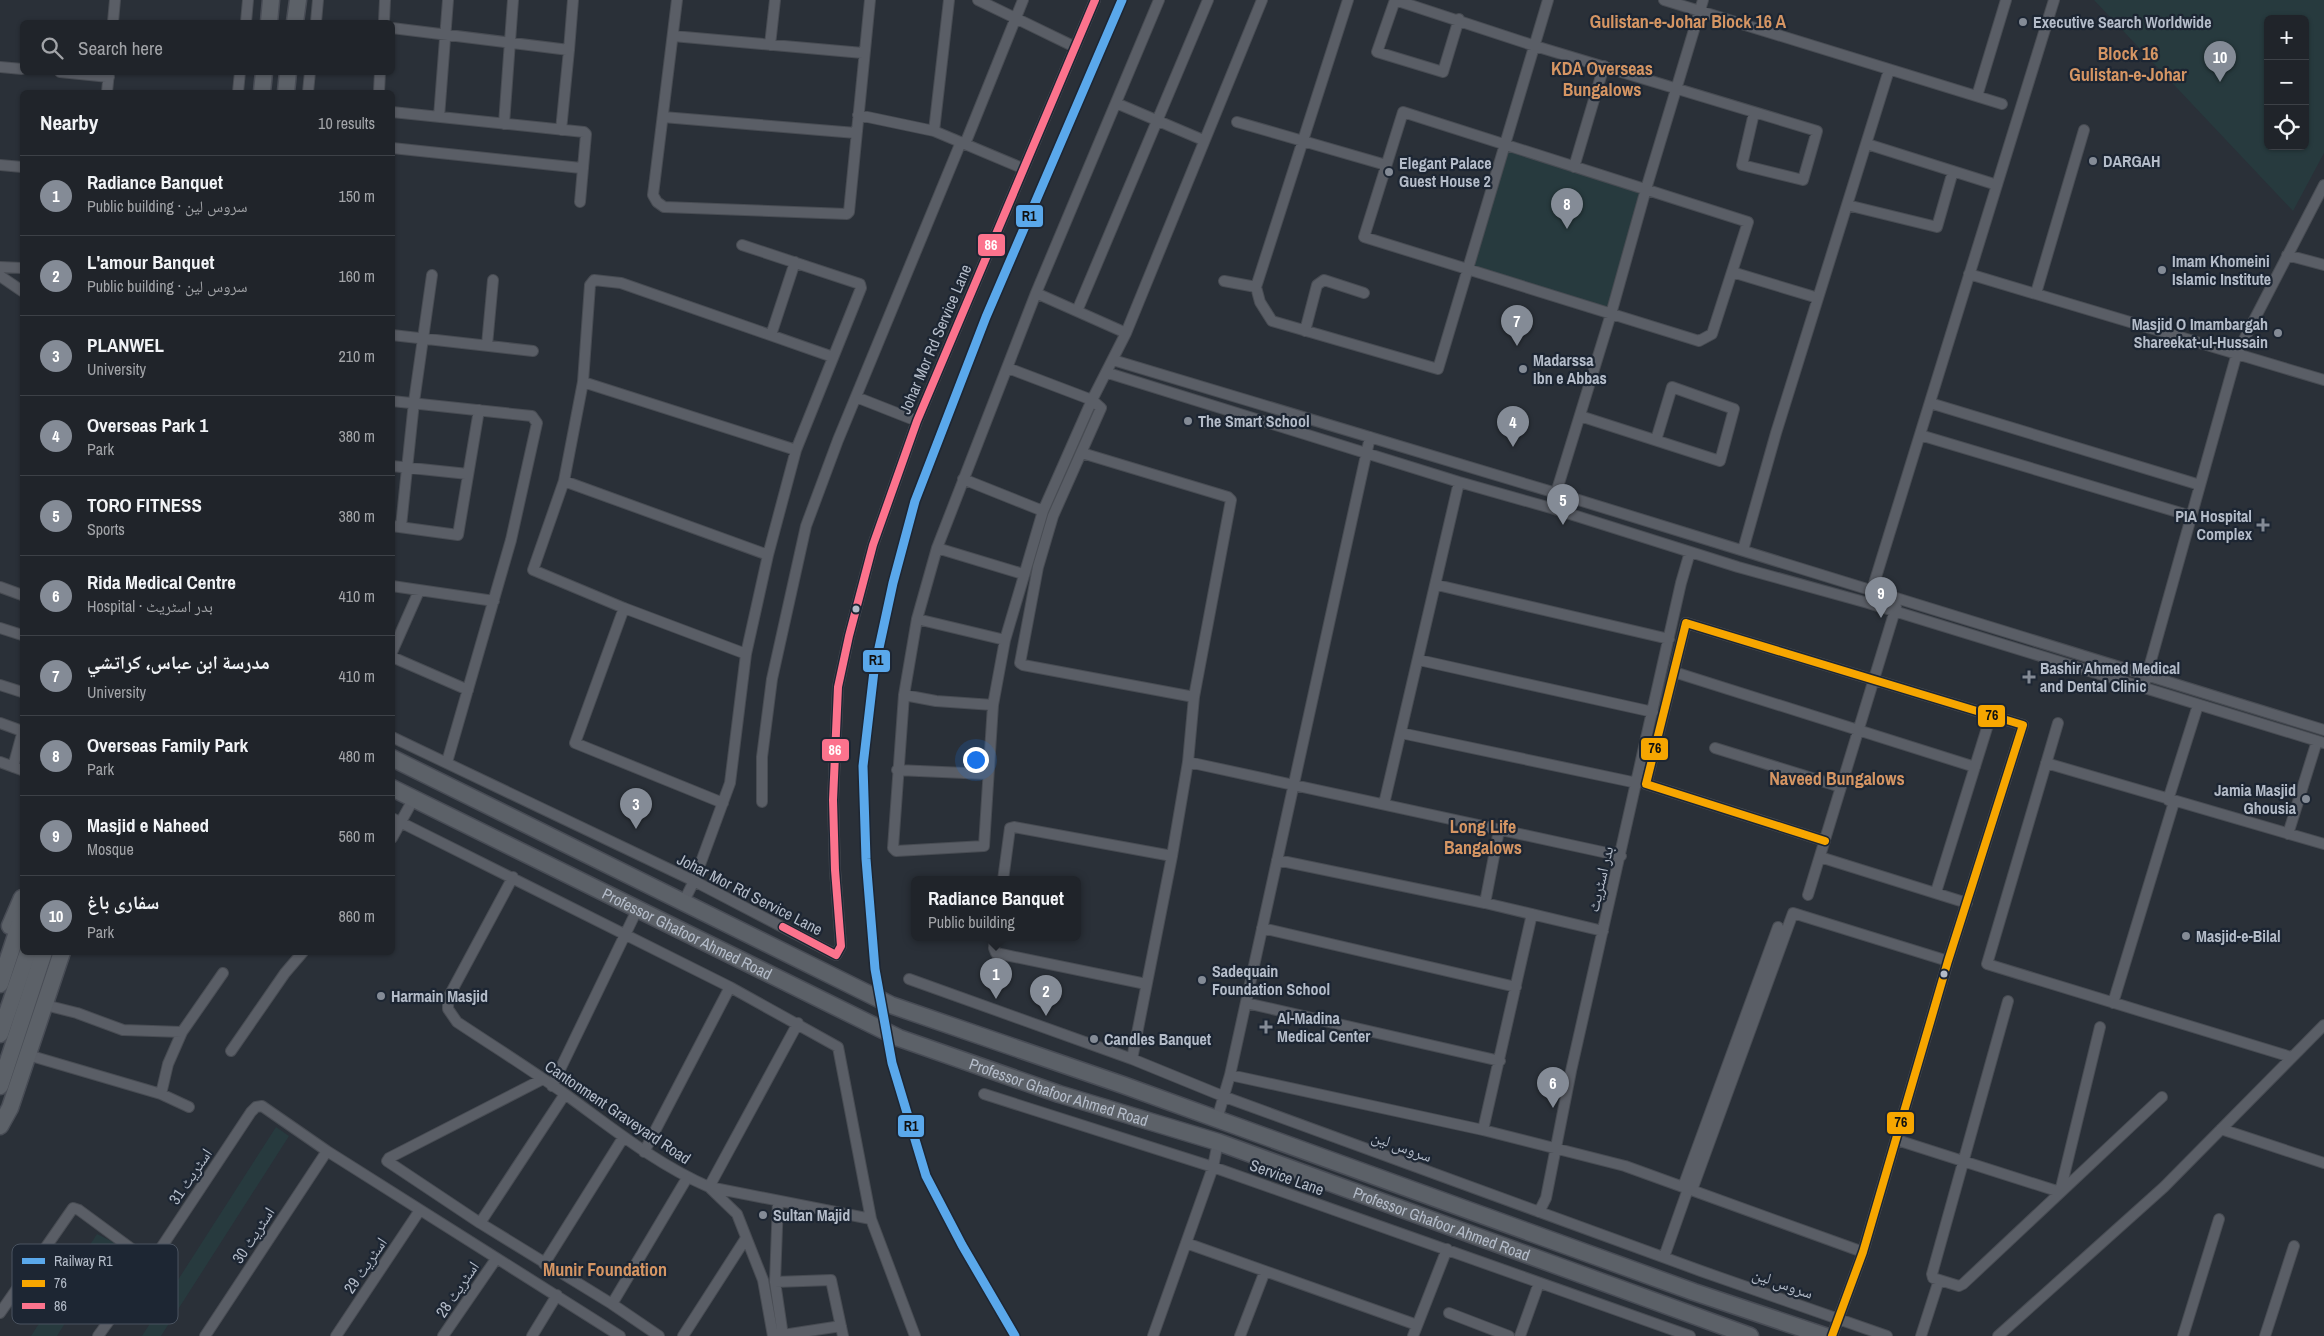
<!DOCTYPE html>
<html lang="en">
<head>
<meta charset="utf-8">
<style>
  :root { --surface:#20242a; --page:#282c32; --text:#f1f3f6; --muted:#a2a4a8; --line:#3d4147; --accent:#848b96 }
  body { margin:0; font-family:"Archivo Narrow","Noto Naskh Arabic",sans-serif; background:var(--page); color:var(--text) }
  .controls { position:absolute; right:15px; top:15px; display:grid; overflow:hidden; border-radius:8px; box-shadow:0 1px 4px #0004 }
  .controls button { width:45px; height:45px; display:grid; place-items:center; padding:0; border:0; border-bottom:1px solid var(--line); background:var(--surface); color:var(--text); font:25px sans-serif }
  .you { position:absolute; left:975px; top:759px; width:18px; height:18px; margin:-12px; border:4px solid #fff; border-radius:50%; background:#1a73e8; box-shadow:0 0 0 8px #1a73e833 }
  .badge { display:grid; place-items:center; width:32px; height:32px; border-radius:50%; background:var(--accent); color:#fff; font-size:16px; font-weight:700 }
  .pin { position:absolute; translate:-50% -41px; filter:drop-shadow(0 1px 2px #0008) }
  .pin::after { content:''; position:absolute; top:26px; width:18px; height:15px; background:inherit; clip-path:polygon(0 0,100% 0,50% 100%) }
  .popup { position:absolute; left:911px; top:876px; width:170px; height:65px; box-sizing:border-box; display:grid; place-content:center; border-radius:8px; background:var(--surface); filter:drop-shadow(0 1px 4px #0005); font-size:16px; white-space:nowrap; color:var(--muted) }
  .popup b { font-size:19px; color:var(--text) }
  .popup::after { content:''; position:absolute; left:50%; top:100%; margin-left:-10px; border:10px solid transparent; border-top-color:var(--surface) }
  .list { margin:0; padding:0; list-style:none }
  h2 { display:flex; justify-content:space-between; align-items:center; height:65px; margin:0; padding:0 20px; font-size:21px }
  h2 small { font-size:16px; font-weight:400; color:var(--muted) }
  .list li { display:grid; grid-template-columns:32px 1fr auto; gap:15px; align-items:center; box-sizing:border-box; height:80px; padding:0 20px; border-top:1px solid var(--line) }
  .list b { display:block; font-size:19px; white-space:nowrap }
  .list p { margin:0; font-size:16px; white-space:nowrap; color:var(--muted) }
  .list em { font-size:16px; font-style:normal; color:var(--muted) }
  .icon { flex:none; width:28px; height:28px; fill:none; stroke:currentColor; stroke-width:2; stroke-linecap:round; stroke-linejoin:round }
  .map { position:relative; flex:none; width:2324px; height:1336px; overflow:hidden }
  .search { position:absolute; background:var(--surface); box-shadow:0 1px 4px #0004; left:20px; top:20px; width:375px; height:55px; display:flex; align-items:center; gap:12px; box-sizing:border-box; padding:0 18px; border-radius:8px; color:var(--muted); font-size:19px }
  .panel { position:absolute; background:var(--surface); box-shadow:0 1px 4px #0004; left:20px; top:90px; width:375px; height:865px; border-radius:8px }
  .map>svg:first-child { display:block }
  .green { fill:#273a3e; fill-rule:evenodd }
  .lines { fill:none; stroke-linecap:round; stroke-linejoin:round }
  .street-casing { stroke:#484c53; stroke-width:12 }
  .primary-casing { stroke:#484c55; stroke-width:19 }
  .street { stroke:#5a5e66; stroke-width:10 }
  .primary { stroke:#5c6168; stroke-width:16 }
  .bus-1-casing { stroke:#1d2633; stroke-width:11 }
  .bus-2-casing { stroke:#1d2633; stroke-width:11 }
  .bus-1 { stroke:#f7a600; stroke-width:8 }
  .bus-2 { stroke:#fc738d; stroke-width:8 }
  .rail-1-casing { stroke:#1d2633; stroke-width:12 }
  .rail-1 { stroke:#5aa8eb; stroke-width:9 }
  .poi-dot { fill:#848b96; stroke:#1d2633; stroke-width:2 }
  .bus-dot { fill:#b4bcc9; stroke:#1d2633; stroke-width:2 }
  .labels { text-anchor:middle; stroke-width:4.5; stroke-linejoin:round; paint-order:stroke }
  .poi-label { font-size:16px; font-weight:bold; fill:#b4bcc9; stroke:#1d2633; text-anchor:start }
  .street-label { font-size:16px; fill:#b4bcc9; stroke:#1d2633 }
  .neighbourhood-label { font-size:18px; font-weight:bold; fill:#d59563; stroke:#1d2633 }
  .key { fill:#1d2633; stroke:#4a5360; stroke-width:1 }
  .key-label { font-size:14px; fill:#b4bcc9 }
  .line-badge { stroke:#1d2633; stroke-width:2 }
  .badge-label { font-size:14px; text-anchor:middle; font-weight:bold; fill:#fff }
  .pale-badge-label { font-size:14px; text-anchor:middle; font-weight:bold; fill:#111 }
</style>
</head>
<body>
<div class="map">
<svg width="2324" height="1336" viewBox="0 0 2324 1336">
  <rect width="100%" height="100%" fill="#2a3038"/>
  <!-- green -->
  <path class="green" d="M 2094,0 L 2324,0 L 2324,153 L 2293,211 ZM 2268,19 L 2305,19 L 2305,146 L 2268,146 Z
    M 1506,145 L 1646,189 L 1611,314 L 1469,269 Z
    M 276,1127 L 289,1136 L 161,1336 L 142,1336 Z
    M 97,1234 L 115,1243 L 57,1336 L 31,1336 Z"/>
  <g class="lines">
    <!-- street casing -->
    <g class="street-casing">
      <path id="street" d="M 677,0 L 653,195 L 657,202 L 664,207 L 847,214 L 849,212 L 870,0
        M 978,0 L 1075,47
        M 1159,0 L 1036,293 L 937,548 L 917,619 L 904,695 L 893,848 L 896,851 L 984,846 L 993,705 L 1005,640 L 1043,511 L 1092,400 L 1126,333 L 1262,0
        M 1664,0 L 2002,104
        M 1459,19 L 1443,72 L 1377,52 L 1395,0 L 1535,46 L 1817,131 L 1803,180 L 1742,165 L 1754,113
        M 113,22 L 115,0
        M 246,22 L 248,0
        M 316,22 L 318,0
        M 384,22 L 385,0
        M 392,28 L 569,50 L 573,0
        M 673,36 L 863,53
        M 770,45 L 775,0
        M 0,67 L 22,69
        M 60,72 L 109,77
        M 107,92 L 109,72
        M 238,92 L 240,72
        M 308,92 L 310,72
        M 379,92 L 380,72
        M 1977,96 L 2006,0
        M 1116,103 L 1203,140
        M 392,112 L 584,132 L 586,134 L 580,202
        M 1403,112 L 1748,222 L 1712,334 L 1699,341 L 1364,237 Z
        M 858,115 L 934,131 L 1022,168
        M 439,117 L 448,0
        M 663,117 L 856,133
        M 1237,122 L 1386,165
        M 504,124 L 513,0
        M 561,130 L 569,50
        M 934,131 L 949,0
        M 965,144 L 1023,0
        M 1867,144 L 1997,185
        M 392,148 L 581,168
        M 0,165 L 22,167
        M 1574,167 L 1604,66
        M 1847,205 L 1937,227 L 1953,171
        M 2287,255 L 2324,265
        M 0,267 L 22,268
        M 1732,272 L 1818,298
        M 1969,274 L 2324,380
        M 0,276 L 22,291
        M 1224,281 L 1256,287 L 1260,302 L 1272,321 L 1438,369 L 1548,0
        M 1256,287 L 1348,0
        M 1036,293 L 1126,333
        M 2036,293 L 2084,130
        M 1077,311 L 1208,0
        M 1305,331 L 1317,285 L 1324,280 L 1364,293
        M 392,335 L 533,351
        M 771,335 L 795,262
        M 487,345 L 493,280
        M 1113,360 L 1556,493 L 2324,730
        M 1008,368 L 1092,400 L 1101,408 L 1053,516 L 1038,567 L 1020,663 L 1023,665 L 1194,697
        M 1108,373 L 1459,482 L 1551,508 L 1738,567 L 1868,603 L 2324,743
        M 583,382 L 796,450
        M 856,397 L 917,421
        M 392,401 L 532,416 L 537,423 L 511,540 L 447,762
        M 1930,403 L 2200,485
        M 1580,416 L 1720,461 L 1734,409 L 1672,387 L 1656,440
        M 1920,435 L 2191,516
        M 1082,453 L 1228,497 L 1231,500 L 1194,697 L 1188,762 L 1172,856 L 1132,1059
        M 392,466 L 468,474
        M 963,479 L 1043,511
        M 564,481 L 768,555
        M 1556,493 L 1611,314 L 1646,189 L 1703,0
        M 392,526 L 458,535 L 479,410
        M 401,526 L 414,402 L 432,275
        M 937,548 L 1023,574
        M 1743,550 L 1776,433 L 1889,70
        M 1437,585 L 1669,639
        M 392,586 L 494,601
        M 0,587 L 22,595
        M 1872,590 L 2054,0
        M 624,608 L 575,743 L 723,803
        M 917,619 L 1005,640
        M 0,628 L 22,635
        M 392,652 L 419,591
        M 746,654 L 624,608 L 533,570 L 564,481 L 583,382 L 590,285 L 594,280 L 621,283 L 833,357
        M 392,657 L 468,690
        M 1419,660 L 1653,712
        M 1674,672 L 1975,767
        M 2145,682 L 2237,353 L 2324,185
        M 0,685 L 22,692
        M 904,695 L 936,701 L 993,705
        M 0,723 L 22,731
        M 2058,723 L 1987,964 L 2291,1057
        M 1401,733 L 1637,783
        M 392,737 L 694,881 L 836,955 L 841,946 L 835,870 L 833,800 L 838,687 L 849,636 L 873,545 L 917,421 L 1095,0
        M 1715,748 L 1841,787
        M 0,762 L 22,770
        M 1188,762 L 1621,856
        M 2046,763 L 2324,844
        M 13,767 L 22,734
        M 897,770 L 987,774
        M 2168,800 L 2198,705
        M 762,802 L 762,757 L 772,679 L 806,526 L 838,440 L 961,142
        M 1384,804 L 1459,482
        M 392,818 L 730,987 L 838,1047 L 871,1219
        M 2288,834 L 2317,741
        M 392,838 L 414,798
        M 1825,841 L 1646,784 L 1686,623 L 2023,725 L 1948,961 L 1863,1252 L 1832,1336
        M 1820,857 L 1967,903
        M 1277,860 L 1485,903 L 1603,931
        M 513,877 L 448,998 L 448,1009 L 457,1022 C 493,1046 530,1069 565,1094 C 612,1128 656,1164 709,1187 L 871,1219 L 915,1336
        M 1003,880 L 1010,828 L 1014,827 L 1172,856
        M 1936,892 L 1991,715
        M 1808,895 L 1896,607
        M 683,903 L 694,881 L 730,783 L 746,654 L 768,555 L 796,450 L 861,288 L 860,284 L 742,245
        M 1485,903 L 1499,830
        M 1262,928 L 1516,987
        M 995,938 L 994,948 L 996,953 L 1146,984
        M 909,979 L 1132,1059 L 1225,1097 L 1701,1271 L 1887,1336
        M 2008,1001 L 1932,1274 L 1933,1278 L 1959,1286 L 1963,1284 L 2162,1097
        M 1246,1003 L 1500,1061
        M 2113,1003 L 2174,802
        M 182,1032 L 223,973
        M 231,1051 L 285,973 L 303,952
        M 28,1055 L 161,1094 L 168,1064 L 182,1032 L 123,1030 L 77,1013 L 45,1005
        M 1230,1075 L 1483,1130 L 1625,1166 L 1863,1252
        M 543,1079 L 389,1158 L 387,1161 L 480,1223 L 612,1304 L 659,1336
        M 552,1086 L 637,910
        M 161,1094 L 189,1107
        M 984,1094 L 1213,1167 L 1690,1336
        M 1217,1119 L 1230,1075 L 1370,437
        M 2221,1129 L 2324,1163
        M 1483,1130 L 1532,914
        M 1897,1140 L 2060,1192 L 2100,1027
        M 644,1152 L 730,987
        M 709,1187 L 798,1023
        M 1683,1187 L 1778,927
        M 710,1188 L 737,1214 L 763,1280 L 773,1336
        M 1692,1190 L 1793,913 L 1948,961
        M 778,1201 L 775,1282 L 831,1280 L 843,1336
        M 1539,1212 L 1546,1198 L 1571,1071 L 1681,583 L 1690,552
        M 480,1223 L 565,1094
        M 1186,1243 L 1417,1325
        M 1664,1257 L 1688,1189
        M 544,1264 L 623,1138
        M 775,1282 L 783,1336
        M 612,1304 L 687,1178
        M 0,1313 L 73,1208 L 79,1210 L 151,1263
        M 1449,1313 L 1509,1336
        M 783,1335 L 841,1326
        M 98,1336 L 151,1263 L 251,1112 L 256,1107 L 262,1106 L 327,1151 L 620,1336
        M 205,1336 L 327,1151
        M 336,1336 L 420,1210
        M 443,1336 L 496,1259
        M 532,1336 L 557,1295
        M 683,1336 L 746,1238
        M 1153,1336 L 1213,1167 L 1218,1142
        M 1240,1336 L 1265,1271
        M 1413,1336 L 1447,1249
        M 1520,1336 L 1539,1283
        M 1921,1336 L 1939,1280
        M 1998,1336 L 2164,1187 L 2324,1025
        M 2183,1336 L 2219,1219
        M 2265,1336 L 2294,1246"/>
    </g>
    <!-- primary casing -->
    <g class="primary-casing">
      <g id="primary">
        <path d="M 269,22 L 271,0"/>
        <path d="M 295,22 L 298,0"/>
        <path d="M 262,92 L 264,72"/>
        <path d="M 286,92 L 288,72"/>
        <path d="M 392,758 L 891,1005 L 1123,1085 L 1694,1292 L 1825,1336"/>
        <path id="s1" d="M 392,788 L 899,1038 L 1059,1094 L 1218,1142 L 1750,1336"/>
        <path d="M 10,926 L 22,898"/>
        <path d="M 0,984 L 22,917"/>
        <path d="M 0,1034 L 28,952"/>
        <path d="M 0,1086 L 44,952"/>
        <path d="M 0,1126 L 10,1108 L 62,952"/>
      </g>
    </g>
    <!-- street -->
    <use href="#street" class="street"/>
    <!-- primary -->
    <use href="#primary" class="primary"/>
    <!-- bus-1 casing -->
    <g class="bus-1-casing">
      <path id="bus-1" d="M 1825,841 L 1646,784 L 1686,623 L 2023,725 L 1948,961 L 1863,1252 L 1832,1336"/>
    </g>
    <!-- bus-2 casing -->
    <g class="bus-2-casing">
      <path id="bus-2" d="M 783,927 L 836,955 L 841,946 L 835,870 L 833,800 L 838,687 L 849,636 L 873,545 L 917,421 L 1095,0"/>
    </g>
    <!-- bus-1 -->
    <use href="#bus-1" class="bus-1"/>
    <!-- bus-2 -->
    <use href="#bus-2" class="bus-2"/>
    <!-- rail-1 casing -->
    <g class="rail-1-casing">
      <path id="rail-1" d="M 1015,1336 L 962,1245 L 926,1176 L 892,1063 L 875,969 L 866,859 L 863,766 L 874,671 L 893,583 L 915,501 L 986,317 L 1122,0"/>
    </g>
    <!-- rail-1 -->
    <use href="#rail-1" class="rail-1"/>
  </g>
  <!-- markers -->
  <g class="poi-dot">
    <circle cx="2023" cy="22" r="5"/>
    <circle cx="2093" cy="161" r="5"/>
    <circle cx="1389" cy="172" r="5"/>
    <circle cx="2162" cy="270" r="5"/>
    <circle cx="2278" cy="333" r="5"/>
    <circle cx="1523" cy="369" r="5"/>
    <circle cx="1188" cy="421" r="5"/>
    <path d="M2260.5 517.5h5v5h5v5h-5v5h-5v-5h-5v-5h5z"/>
    <path d="M2026.5 669.5h5v5h5v5h-5v5h-5v-5h-5v-5h5z"/>
    <circle cx="2306" cy="799" r="5"/>
    <circle cx="2186" cy="936" r="5"/>
    <circle cx="1202" cy="980" r="5"/>
    <circle cx="381" cy="996" r="5"/>
    <path d="M1263.5 1019.5h5v5h5v5h-5v5h-5v-5h-5v-5h5z"/>
    <circle cx="1094" cy="1039" r="5"/>
    <circle cx="763" cy="1215" r="5"/>
  </g>
  <g class="bus-dot">
    <circle cx="856" cy="609" r="4.5"/>
    <circle cx="1944" cy="974" r="4.5"/>
  </g>
  <g class="labels">
    <!-- poi labels -->
    <g class="poi-label">
      <text x="2033" y="28">Executive Search Worldwide</text>
      <text x="2103" y="167">DARGAH</text>
      <text x="1399" y="169">Elegant Palace<tspan x="1399" dy="18">Guest House 2</tspan></text>
      <text x="2172" y="267">Imam Khomeini<tspan x="2172" dy="18">Islamic Institute</tspan></text>
      <text x="2268" y="330" text-anchor="end">Masjid O Imambargah<tspan x="2268" dy="18">Shareekat-ul-Hussain</tspan></text>
      <text x="1533" y="366">Madarssa<tspan x="1533" dy="18">Ibn e Abbas</tspan></text>
      <text x="1198" y="427">The Smart School</text>
      <text x="2252" y="522" text-anchor="end">PIA Hospital<tspan x="2252" dy="18">Complex</tspan></text>
      <text x="2040" y="674">Bashir Ahmed Medical<tspan x="2040" dy="18">and Dental Clinic</tspan></text>
      <text x="2296" y="796" text-anchor="end">Jamia Masjid<tspan x="2296" dy="18">Ghousia</tspan></text>
      <text x="2196" y="942">Masjid-e-Bilal</text>
      <text x="1212" y="977">Sadequain<tspan x="1212" dy="18">Foundation School</tspan></text>
      <text x="391" y="1002">Harmain Masjid</text>
      <text x="1277" y="1024">Al-Madina<tspan x="1277" dy="18">Medical Center</tspan></text>
      <text x="1104" y="1045">Candles Banquet</text>
      <text x="773" y="1221">Sultan Majid</text>
    </g>
    <!-- street labels -->
    <g class="street-label">
      <text transform="translate(935 339) rotate(-67)" y="6">Johar Mor Rd Service Lane</text>
      <text transform="translate(1600 879) rotate(-77)" y="6">بدر اسٹریٹ</text>
      <text transform="translate(750 894) rotate(27)" y="6">Johar Mor Rd Service Lane</text>
      <text dy="6" stroke="none"><textPath href="#s1" startOffset="329">Professor Ghafoor Ahmed Road</textPath></text>
      <text dy="6" stroke="none"><textPath href="#s1" startOffset="734">Professor Ghafoor Ahmed Road</textPath></text>
      <text transform="translate(618 1112) rotate(34)" y="6">Cantonment Graveyard Road</text>
      <text transform="translate(1402 1146) rotate(20)" y="6">سروس لین</text>
      <text transform="translate(190 1176) rotate(-56)" y="6">اسٹریٹ 31</text>
      <text transform="translate(1287 1177) rotate(20)" y="6">Service Lane</text>
      <text dy="6" stroke="none"><textPath href="#s1" startOffset="1139">Professor Ghafoor Ahmed Road</textPath></text>
      <text transform="translate(253 1235) rotate(-57)" y="6">اسٹریٹ 30</text>
      <text transform="translate(365 1265) rotate(-56)" y="6">اسٹریٹ 29</text>
      <text transform="translate(1783 1283) rotate(19)" y="6">سروس لین</text>
      <text transform="translate(457 1289) rotate(-56)" y="6">اسٹریٹ 28</text>
    </g>
    <!-- neighbourhood labels -->
    <g class="neighbourhood-label">
      <text x="1688" y="28">Gulistan-e-Johar Block 16 A</text>
      <text x="2128" y="60">Block 16<tspan x="2128" dy="21">Gulistan-e-Johar</tspan></text>
      <text x="1602" y="75">KDA Overseas<tspan x="1602" dy="21">Bungalows</tspan></text>
      <text x="1837" y="785">Naveed Bungalows</text>
      <text x="1483" y="833">Long Life<tspan x="1483" dy="21">Bangalows</tspan></text>
      <text x="605" y="1276">Munir Foundation</text>
    </g>
  </g>
  <!-- legend -->
  <rect x="12" y="1244" width="166" height="80" rx="8" class="key"/>
  <rect x="22" y="1258" width="23" height="6" fill="#5aa8eb"/>
  <rect x="22" y="1280" width="23" height="7" fill="#f7a600"/>
  <rect x="22" y="1303" width="23" height="6" fill="#fc738d"/>
  <g class="key-label">
    <text x="54" y="1266">Railway R1</text>
    <text x="54" y="1288">76</text>
    <text x="54" y="1311">86</text>
  </g>
  <g class="line-badge">
    <rect x="1015" y="204" width="29" height="24" rx="5" fill="#5aa8eb"/>
    <rect x="977" y="233" width="29" height="24" rx="5" fill="#fc738d"/>
    <rect x="862" y="649" width="29" height="24" rx="5" fill="#5aa8eb"/>
    <rect x="1977" y="704" width="29" height="24" rx="5" fill="#f7a600"/>
    <rect x="1640" y="737" width="29" height="24" rx="5" fill="#f7a600"/>
    <rect x="821" y="738" width="29" height="24" rx="5" fill="#fc738d"/>
    <rect x="1886" y="1111" width="29" height="24" rx="5" fill="#f7a600"/>
    <rect x="897" y="1114" width="28" height="24" rx="5" fill="#5aa8eb"/>
  </g>
  <g class="badge-label">
    <text x="991" y="250">86</text>
    <text x="835" y="755">86</text>
  </g>
  <g class="pale-badge-label">
    <text x="1029" y="221">R1</text>
    <text x="876" y="665">R1</text>
    <text x="1992" y="720">76</text>
    <text x="1655" y="753">76</text>
    <text x="1901" y="1127">76</text>
    <text x="911" y="1131">R1</text>
  </g>
</svg>
<div class="controls">
<button>+</button>
<button>−</button>
<button><svg class="icon" aria-label="locate" viewBox="0 0 24 24"><circle cx="12" cy="12" r="6"/><path d="M12 2v4M12 18v4M2 12h4M18 12h4"/></svg></button>
</div>
<div class="you"></div>
<div class="pin badge" style="left:996px;top:999px">1</div>
<div class="popup"><b>Radiance Banquet</b>Public building</div>
<div class="pin badge" style="left:1046px;top:1016px">2</div>
<div class="pin badge" style="left:636px;top:829px">3</div>
<div class="pin badge" style="left:1513px;top:447px">4</div>
<div class="pin badge" style="left:1563px;top:525px">5</div>
<div class="pin badge" style="left:1553px;top:1108px">6</div>
<div class="pin badge" style="left:1517px;top:346px">7</div>
<div class="pin badge" style="left:1567px;top:229px">8</div>
<div class="pin badge" style="left:1881px;top:618px">9</div>
<div class="pin badge" style="left:2220px;top:82px">10</div>
<div class="search"><svg class="icon" aria-label="search" viewBox="0 0 24 24"><circle cx="10" cy="10" r="6"/><path d="M15 15l6 6"/></svg>Search here</div>
<section class="panel">
<h2>Nearby<small>10 results</small></h2>
<ul class="list">
<li><span class="badge">1</span><div><b>Radiance Banquet</b><p>Public building · سروس لین</p></div><em>150 m</em></li>
<li><span class="badge">2</span><div><b>L'amour Banquet</b><p>Public building · سروس لین</p></div><em>160 m</em></li>
<li><span class="badge">3</span><div><b>PLANWEL</b><p>University</p></div><em>210 m</em></li>
<li><span class="badge">4</span><div><b>Overseas Park 1</b><p>Park</p></div><em>380 m</em></li>
<li><span class="badge">5</span><div><b>TORO FITNESS</b><p>Sports</p></div><em>380 m</em></li>
<li><span class="badge">6</span><div><b>Rida Medical Centre</b><p>Hospital · بدر اسٹریٹ</p></div><em>410 m</em></li>
<li><span class="badge">7</span><div><b>مدرسة ابن عباس، كراتشي</b><p>University</p></div><em>410 m</em></li>
<li><span class="badge">8</span><div><b>Overseas Family Park</b><p>Park</p></div><em>480 m</em></li>
<li><span class="badge">9</span><div><b>Masjid e Naheed</b><p>Mosque</p></div><em>560 m</em></li>
<li><span class="badge">10</span><div><b>سفاری باغ</b><p>Park</p></div><em>860 m</em></li>
</ul>
</section>
</div>
</body>
</html>
